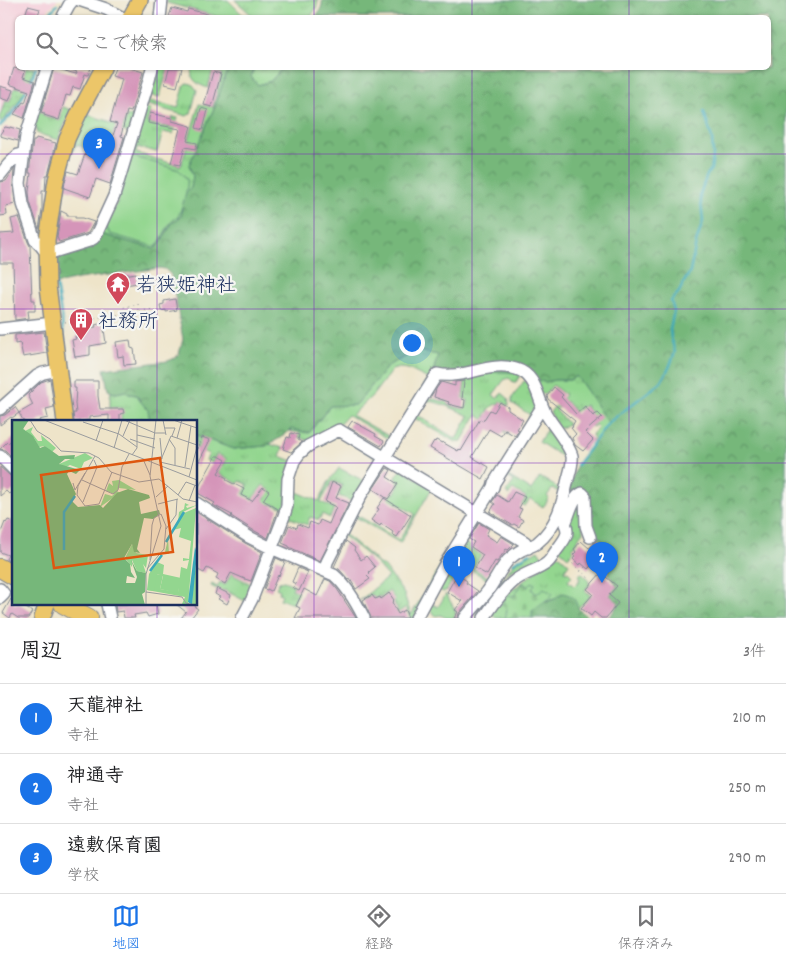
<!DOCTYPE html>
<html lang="ja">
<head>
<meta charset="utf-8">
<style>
  :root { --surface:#fff; --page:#f6f6f6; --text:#202124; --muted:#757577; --line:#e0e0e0; --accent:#1a73e8 }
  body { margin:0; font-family:Dekko,"Klee One",sans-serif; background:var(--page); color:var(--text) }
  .you { position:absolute; left:411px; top:342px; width:18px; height:18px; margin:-12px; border:4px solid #fff; border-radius:50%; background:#1a73e8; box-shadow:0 0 0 8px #1a73e833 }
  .badge { display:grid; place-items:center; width:32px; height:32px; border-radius:50%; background:var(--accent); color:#fff; font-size:16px; font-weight:700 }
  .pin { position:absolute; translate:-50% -41px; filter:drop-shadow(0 1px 2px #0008) }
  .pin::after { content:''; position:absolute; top:26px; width:18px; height:15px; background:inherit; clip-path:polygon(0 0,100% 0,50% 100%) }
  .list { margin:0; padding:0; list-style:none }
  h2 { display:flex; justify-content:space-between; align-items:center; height:65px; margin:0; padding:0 20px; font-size:21px }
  h2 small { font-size:16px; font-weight:400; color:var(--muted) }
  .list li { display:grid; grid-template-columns:32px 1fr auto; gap:15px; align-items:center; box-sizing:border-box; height:70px; padding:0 20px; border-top:1px solid var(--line) }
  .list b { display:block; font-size:19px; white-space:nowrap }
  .list p { margin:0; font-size:16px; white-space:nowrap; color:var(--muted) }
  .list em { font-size:16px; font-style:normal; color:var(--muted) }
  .icon { flex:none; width:28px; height:28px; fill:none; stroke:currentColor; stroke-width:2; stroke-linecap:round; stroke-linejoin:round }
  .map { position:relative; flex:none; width:786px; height:618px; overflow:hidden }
  .search { position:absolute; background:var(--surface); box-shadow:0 1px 4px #0004; left:15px; right:15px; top:15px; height:55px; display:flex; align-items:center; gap:12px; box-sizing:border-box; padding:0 18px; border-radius:8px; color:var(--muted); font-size:19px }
  .sheet { height:275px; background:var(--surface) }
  nav { display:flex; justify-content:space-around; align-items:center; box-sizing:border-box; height:70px; border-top:1px solid var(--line); background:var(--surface); font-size:14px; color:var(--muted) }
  nav a { display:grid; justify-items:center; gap:2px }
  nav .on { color:var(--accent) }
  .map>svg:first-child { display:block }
  .built { fill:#f5cfda }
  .grass { fill:url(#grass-tufts); stroke:#578276; fill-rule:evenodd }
  .forest { fill:url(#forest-crowns); stroke:#48736c }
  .cemetery { fill:url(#cemetery-stones); stroke:#578276 }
  .pitch { fill:#93d68f; stroke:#578276 }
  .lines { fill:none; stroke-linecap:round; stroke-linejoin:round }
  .stream { stroke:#3ba9ba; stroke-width:2.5 }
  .building { fill:#d595b9 }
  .minor-casing { stroke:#848a94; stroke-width:14 }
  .major-casing { stroke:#848a94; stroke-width:18 }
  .highway-casing { stroke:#848a94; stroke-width:20 }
  .path { stroke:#848a94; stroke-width:1; stroke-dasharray:1 4; stroke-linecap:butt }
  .minor { stroke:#fff; stroke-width:11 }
  .major { stroke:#ecc669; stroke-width:15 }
  .highway { stroke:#ecc669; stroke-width:18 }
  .grid { fill:none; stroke:#7b2cbf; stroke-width:1; stroke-opacity:0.55 }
  .labels { text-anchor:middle; stroke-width:4.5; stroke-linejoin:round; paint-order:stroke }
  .poi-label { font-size:20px; fill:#1b2f5e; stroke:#f6f6f2; text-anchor:start }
  .inset-river { fill:none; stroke:#3ba9ba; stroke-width:2.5 }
  .inset-road { fill:none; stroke:#9a9c9e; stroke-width:1 }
  .view { fill:#de5710; fill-opacity:0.15; stroke:#de5710; stroke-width:2.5 }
  .inset-edge { fill:none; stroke:#1b2f5e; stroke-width:2.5 }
</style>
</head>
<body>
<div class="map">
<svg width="786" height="618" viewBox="0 0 786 618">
  <defs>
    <pattern id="grass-tufts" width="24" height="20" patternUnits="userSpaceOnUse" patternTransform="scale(1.25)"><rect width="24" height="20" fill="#93d68f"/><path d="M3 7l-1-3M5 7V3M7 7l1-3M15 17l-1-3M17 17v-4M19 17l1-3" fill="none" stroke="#7eb87e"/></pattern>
    <pattern id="forest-crowns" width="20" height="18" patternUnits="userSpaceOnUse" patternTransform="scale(1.25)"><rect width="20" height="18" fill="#76b77a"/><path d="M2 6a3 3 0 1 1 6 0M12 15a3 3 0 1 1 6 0" fill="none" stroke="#609567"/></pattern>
    <pattern id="cemetery-stones" width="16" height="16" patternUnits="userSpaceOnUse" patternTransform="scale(1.25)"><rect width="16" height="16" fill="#93d68f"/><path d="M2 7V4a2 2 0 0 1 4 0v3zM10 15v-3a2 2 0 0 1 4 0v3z" fill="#7eb87e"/></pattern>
  </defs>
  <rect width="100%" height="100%" fill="#f6f6f2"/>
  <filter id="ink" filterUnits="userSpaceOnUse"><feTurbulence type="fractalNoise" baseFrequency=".02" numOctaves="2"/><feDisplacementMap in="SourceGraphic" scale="10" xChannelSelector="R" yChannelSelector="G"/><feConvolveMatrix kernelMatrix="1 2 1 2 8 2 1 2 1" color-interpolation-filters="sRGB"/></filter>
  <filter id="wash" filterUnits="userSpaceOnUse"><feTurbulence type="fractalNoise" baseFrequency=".0096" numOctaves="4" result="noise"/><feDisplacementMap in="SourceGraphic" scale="20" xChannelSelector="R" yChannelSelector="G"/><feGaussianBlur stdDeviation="1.12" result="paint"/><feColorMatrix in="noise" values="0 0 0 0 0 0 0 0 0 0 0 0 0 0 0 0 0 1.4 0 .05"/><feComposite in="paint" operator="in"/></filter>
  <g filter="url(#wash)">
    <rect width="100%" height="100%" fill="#eee4c9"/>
    <!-- built -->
    <path class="built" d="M 0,0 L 58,0 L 50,8 L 43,17 L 18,18 L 18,68 L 34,68 L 18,102 L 9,115 L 3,121 L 0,121 Z"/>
    <!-- grass -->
    <path class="grass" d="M 166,0 L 228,0 L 245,17 L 216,17 L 216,16 L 167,3 Z
      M 235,0 L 318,0 C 318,7 314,12 310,17 L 254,17 Z
      M 26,68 L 34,68 C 28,89 16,108 0,123 L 0,116 L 5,100 L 10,101 L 15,87 L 19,88 Z
      M 155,68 L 168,68 L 160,96 L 158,97 L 149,95 Z
      M 192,68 L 213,68 L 208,88 C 198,85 189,79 192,68 Z
      M 215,68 L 228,68 L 215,106 L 189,165 L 193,176 L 191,188 L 186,193 L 182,204 L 182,214 L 179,219 L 172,223 L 161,243 L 154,249 L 101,234 L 106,226 L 110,234 L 156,247 L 160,242 L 173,218 L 178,217 C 181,211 189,186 187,180 C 185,176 182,173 179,170 L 131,156 L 144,108 L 151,109 L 147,123 L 163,127 L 164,126 L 170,128 L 173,117 L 178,118 L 173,134 L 163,132 L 157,152 L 137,147 L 136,153 L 181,166 L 199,104 L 213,107 L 222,74 L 215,71 Z
      M 254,68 L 282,68 L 271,81 L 258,85 L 251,77 Z
      M 187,83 L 192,84 L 197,90 L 191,113 L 187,116 L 145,104 L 146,100 L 178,108 L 185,84 Z
      M 40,98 L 44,100 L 40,112 L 43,113 L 43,115 L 60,121 L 62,115 L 57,113 L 59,105 L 71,110 L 58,140 L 36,133 L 37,129 L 31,127 Z
      M 85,114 L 108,121 L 108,122 L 123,127 L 127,116 L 134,117 L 129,133 L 114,129 L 105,157 L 86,150 L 86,148 L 76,145 L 73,151 L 70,149 Z
      M 418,351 L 438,355 L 433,372 L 392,441 L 348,415 L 336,428 L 311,442 L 299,437 L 300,433 L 289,431 L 291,429 L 309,433 L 331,405 L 356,405 L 387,367 L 391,364 ZM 399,368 L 408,369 L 428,379 L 392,438 L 352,415 L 373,395 L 392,370 Z
      M 492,369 L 521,374 L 516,382 L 513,382 L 509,378 L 504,380 L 493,395 L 497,398 L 502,393 L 508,398 L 509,406 L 500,401 L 498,404 C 492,404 488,411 485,416 L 498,424 L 502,429 L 509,434 L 509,435 L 477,415 L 461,442 L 458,441 L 456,442 L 412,417 L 425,397 L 447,402 L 448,405 L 464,409 L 467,406 L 468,400 L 463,398 L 466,375 ZM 426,400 C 441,403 455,409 469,416 L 456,439 L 417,415 Z
      M 576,376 C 585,387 592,398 599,410 C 602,415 607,418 608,423 L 593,443 L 593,439 L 592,434 L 598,428 L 596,425 L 592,427 L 585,418 L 590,412 L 585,405 L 575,412 L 566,401 L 556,410 L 568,424 L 559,429 L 550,412 L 565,395 L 553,385 L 545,394 L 541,394 L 536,380 L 545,382 L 555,380 L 570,380 Z
      M 524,381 L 528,382 L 539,402 L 522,428 L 530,415 L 512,403 L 512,398 Z
      M 125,391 L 129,394 L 137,395 L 140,401 L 149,410 L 150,422 L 121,422 L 122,408 L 110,407 L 110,396 L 111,392 L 117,393 Z
      M 541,412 C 549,423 569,448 569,461 C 569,472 565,483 563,493 L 552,489 L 547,496 L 549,498 L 547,500 L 547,502 L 543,507 L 530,499 L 525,506 L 522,505 L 526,497 L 513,489 L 509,495 L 506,493 L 514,481 L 502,474 L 537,416 ZM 540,415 L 548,427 L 539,442 L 567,460 L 565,476 L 561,490 L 540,477 L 531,490 L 505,474 L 537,417 Z
      M 340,433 L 380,458 L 380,461 L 354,502 L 339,496 L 342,485 L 332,482 L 321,502 L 334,508 L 330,518 L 322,514 L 319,520 L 310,517 L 307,525 L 286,516 C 289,508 290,499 290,490 C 290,486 290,482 290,478 C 294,451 314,446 335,434 ZM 335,436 L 339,436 L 378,459 L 378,460 L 364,481 L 339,468 L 328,483 L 319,501 L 292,490 C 292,454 309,452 335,436 Z
      M 196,436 L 209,440 L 233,449 L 265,446 L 269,444 L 283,448 L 280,456 L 293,461 L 285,508 L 272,504 L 269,505 L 263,501 L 271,491 L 263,485 L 252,499 L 243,494 L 248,485 L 240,481 L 238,484 L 219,473 L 227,459 L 217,454 L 212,463 L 206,460 L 209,454 L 197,448 L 196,448 Z
      M 401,469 L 473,513 L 414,618 L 410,618 L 406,607 L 396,614 L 388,615 L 398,610 L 394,603 L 395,599 L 389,591 L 381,598 L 380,596 L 375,599 L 372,594 L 359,601 L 388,577 L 372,559 L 342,535 L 353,514 L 362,518 L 399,540 L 415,514 L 381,494 L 385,489 L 394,494 L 399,485 L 396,477 ZM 431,490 L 471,515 L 411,615 L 404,594 L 385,567 L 379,564 L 372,557 L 344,534 L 354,516 L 400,543 Z
      M 581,501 L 583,532 C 578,537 577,543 572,549 L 574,550 L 568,557 L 560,550 L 575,504 Z
      M 462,541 L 470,546 L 469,548 L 481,555 L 473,568 L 491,579 L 490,581 L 453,559 L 448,567 L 461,576 L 460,578 L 455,575 L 447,590 L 443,592 L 438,589 L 430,603 L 438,607 L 446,594 L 456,611 L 455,612 L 456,614 L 454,617 L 456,618 L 447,618 L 440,615 L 436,616 L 425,605 Z
      M 538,550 L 543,558 L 548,558 L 519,575 L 515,568 L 508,573 L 503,582 L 507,585 L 480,618 L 475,614 L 490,599 L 507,572 L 512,566 L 517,562 Z
      M 558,554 L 569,564 L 564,571 L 565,572 L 567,571 L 572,576 L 568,581 L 574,586 L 579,581 L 579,580 L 580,578 L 578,576 L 581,573 L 589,580 L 588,582 L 590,584 L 585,590 L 591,596 L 578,608 L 555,599 L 546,601 L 553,594 L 536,594 L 531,589 L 523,583 L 514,596 L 507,610 L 505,618 L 496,618 L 490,613 L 498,601 Z
      M 225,572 L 235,572 L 233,575 L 255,586 L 247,602 L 224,590 L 223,592 L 211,586 L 212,584 L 217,587 L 220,582 L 225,585 L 230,576 Z
      M 284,581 L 294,585 L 292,589 L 298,592 L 293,604 L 280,599 L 282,595 L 279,593 L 280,590 L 276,588 L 279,582 Z"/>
    <!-- forest -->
    <path class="forest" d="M 322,0 L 786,0 L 786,618 L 607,618 L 611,615 L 619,603 L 610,595 L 617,587 L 615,582 L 608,575 L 610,561 L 607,557 L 609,553 L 601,545 L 602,542 L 596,537 L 595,533 L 590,531 L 587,508 L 569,489 L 577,464 L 608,423 C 606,418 602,415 599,410 C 592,398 585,387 576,376 L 570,380 L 555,380 L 545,382 L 536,380 L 525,372 L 433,372 L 438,355 L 418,351 L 391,364 L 387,367 L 356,405 L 330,406 L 309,433 L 291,429 L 280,438 L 266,446 L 233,449 L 209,440 L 196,436 L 196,422 L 150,422 L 148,410 L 140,401 L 137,395 L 129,394 L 125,391 C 118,393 114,394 108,390 L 104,369 L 168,361 L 175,358 L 179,354 L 183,339 L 171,275 L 165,269 L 160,268 L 78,279 L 56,284 L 54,271 L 54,255 L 101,234 L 154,249 L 161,243 L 172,223 L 179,219 L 182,214 L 182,204 L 186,193 L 191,188 L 193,176 L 189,165 L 215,106 L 228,68 L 254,68 L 251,77 L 258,85 L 271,81 L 282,68 L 768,68 L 768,18 L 315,17 C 319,12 323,7 322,0 Z
      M 563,593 C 577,597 573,599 579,609 C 582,612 586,615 588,618 L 532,618 L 532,611 L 539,604 L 555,599 Z"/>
    <!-- cemetery -->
    <path class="cemetery" d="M 532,582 L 535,584 L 532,589 L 536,594 L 544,588 L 553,594 C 547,601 539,604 532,611 L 532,618 L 505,618 L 507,610 L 502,605 L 507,595 L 514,596 L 523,583 L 528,587 Z"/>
    <!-- pitch -->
    <path class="pitch" d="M 131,156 L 179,170 C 182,173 185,176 187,180 C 189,187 181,210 178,217 C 168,220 163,239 156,247 L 110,234 L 106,226 L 118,200 Z"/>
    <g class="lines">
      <!-- stream -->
      <path class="stream" d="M 46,18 L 57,5
        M 31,82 L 36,68
        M 0,126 L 15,111 L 28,87
        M 55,280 L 62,319 L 66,371
        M 577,465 L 608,423 L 661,382 L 669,368 L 675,352 L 671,338 L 670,329 L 674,311 L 671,301 L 679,292 L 684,282 L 690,272 L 696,243 L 703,221 L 700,194 L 707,175 L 711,169 L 713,156 L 712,138 L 704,112
        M 513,563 L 530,553"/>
    </g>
    <g id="blocks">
      <!-- building -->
      <path class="building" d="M 28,6 L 40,9 L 37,18 L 24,18 Z
        M 172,8 L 187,12 L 188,9 L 211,15 L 211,18 L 175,18 L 169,16 Z
        M 14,68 L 25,71 L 23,77 L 35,81 L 24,118 L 14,114 L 23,102 L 25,103 L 29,91 L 9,84 Z
        M 54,68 L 76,74 L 77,72 L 68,69 L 68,68 L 91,68 L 88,75 L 85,74 L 80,89 L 73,87 L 70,96 L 66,95 L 59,120 L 44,115 L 44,113 L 41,112 Z
        M 115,68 L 130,68 L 143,72 L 131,112 L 127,111 L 121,136 L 124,137 L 110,184 L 96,179 L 90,197 L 64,188 L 65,182 L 68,171 L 78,174 L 85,154 L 104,161 L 117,124 L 110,122 L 122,79 L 112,76 Z
        M 169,68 L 182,68 L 177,87 L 165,84 Z
        M 213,72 L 221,74 L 212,107 L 204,105 Z
        M 0,86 L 13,90 L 9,101 L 0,98 Z
        M 201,108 L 208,110 L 203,130 L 196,128 Z
        M 150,113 L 172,118 L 172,121 L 191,126 L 187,141 L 197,143 L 196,149 L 185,147 L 180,165 L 171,163 L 180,129 L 148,123 Z
        M 5,127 L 10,128 L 10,127 L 20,130 L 18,141 L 0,136 L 0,134 Z
        M 36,138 L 56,143 L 48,175 L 46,175 L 45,191 L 42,191 L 42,210 L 39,229 L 30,202 L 29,192 L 31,173 L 29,173 L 33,141 L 35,141 Z
        M 14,169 L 13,184 L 15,204 L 6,206 L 7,215 L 0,216 L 0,182 L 6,181 Z
        M 61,211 L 67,214 L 67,216 L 75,216 L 75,218 L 82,218 L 94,222 L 88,233 L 59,242 L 57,237 Z
        M 19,217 L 28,242 L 30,246 L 32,300 L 35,300 L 35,311 L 28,311 L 29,318 L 15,320 L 13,263 L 0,263 L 0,234 L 14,233 L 11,219 Z
        M 136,273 L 138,283 L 125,285 L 123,275 Z
        M 175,299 L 177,310 L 166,312 L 166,310 L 161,311 L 160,305 L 164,304 L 164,301 Z
        M 103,323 L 106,343 L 90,346 L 90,355 L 75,357 L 72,340 L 76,339 L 75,337 L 78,337 L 77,330 L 96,327 L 95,325 Z
        M 44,332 L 47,353 L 23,357 L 20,343 L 15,344 L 15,335 Z
        M 130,340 L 131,348 L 134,349 L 136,364 L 124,365 L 123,356 L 118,357 L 116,342 Z
        M 50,379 L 54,407 L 46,409 L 48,418 L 39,420 L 40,422 L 24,422 L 19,413 L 33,405 L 28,395 L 41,382 Z
        M 74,381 L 98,381 L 98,396 L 100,409 L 123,409 L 124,413 L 120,414 L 120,422 L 109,422 L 109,415 L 89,417 L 89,420 L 74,422 L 73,413 L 76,413 L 75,404 L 76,388 L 74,388 Z
        M 464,381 L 462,399 L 465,400 L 464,408 L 448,404 L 449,402 L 434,397 L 436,389 L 441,382 L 455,386 L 455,382 Z
        M 554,387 L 563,395 L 561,397 L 576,414 L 585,406 L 593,416 L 598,413 L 602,417 L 585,432 L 593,440 L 583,451 L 575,445 L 572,438 L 576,434 L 571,428 L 573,427 L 572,426 L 575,421 L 548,399 L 547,396 Z
        M 500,402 L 508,407 L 508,410 L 523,420 L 517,429 L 519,430 L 515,436 L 505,430 L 501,436 L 489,429 L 472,457 L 489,467 L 483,479 L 430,448 L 434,441 L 435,442 L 436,440 L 442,443 L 442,442 L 458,451 L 459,449 L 461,451 L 480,419 L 483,421 L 490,410 L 494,412 Z
        M 15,407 L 19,413 L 12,418 L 11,417 L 0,425 L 0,416 L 5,415 Z
        M 352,421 L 376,434 L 375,436 L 384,441 L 381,446 L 348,427 Z
        M 291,433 L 299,435 L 298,440 L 302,442 L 291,452 L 283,449 L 287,437 L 290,438 Z
        M 202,437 L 210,440 L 196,467 L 196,448 L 198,449 Z
        M 14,438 L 14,459 L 5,450 L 0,449 L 7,442 L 8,443 Z
        M 216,456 L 219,456 L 226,460 L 218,473 L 227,478 L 226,480 L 244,489 L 241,495 L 252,501 L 263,487 L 269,491 L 263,500 L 278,509 L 268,538 L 253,530 L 231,516 L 232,515 L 213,505 L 215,503 L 196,492 Z
        M 0,467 L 9,475 L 14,477 L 14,490 L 9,494 L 6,491 L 0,496 Z
        M 387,468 L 391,470 L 387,477 L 398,484 L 388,499 L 373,489 Z
        M 332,482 L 341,486 L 336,498 L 349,503 L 320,561 L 289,547 L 289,546 L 282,543 L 289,525 L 297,528 L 298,524 L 308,528 L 310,522 L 318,525 L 320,520 L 329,524 L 336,507 L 325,502 Z
        M 514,492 L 525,497 L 519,508 L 522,509 L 518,517 L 523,520 L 519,527 L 514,524 L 512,525 L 490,512 L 495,504 L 492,502 L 497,495 L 508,502 Z
        M 384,498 L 411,515 L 397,537 L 392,534 L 393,532 L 381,524 L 380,526 L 371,520 L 379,509 L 377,508 Z
        M 196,512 L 245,543 L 262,552 L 251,581 L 245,579 L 231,573 L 225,584 L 216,579 L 218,574 L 207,568 L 204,573 L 196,569 Z
        M 8,520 L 14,522 L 14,540 L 12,543 L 14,541 L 14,564 L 6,559 L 8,555 L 0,552 L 0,535 L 5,522 L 6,523 Z
        M 479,523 L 489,529 L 486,535 L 497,542 L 501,536 L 514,544 L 508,550 L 506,549 L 497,562 L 495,561 L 487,575 L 475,568 L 483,555 L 471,547 L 474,542 L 469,539 Z
        M 597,538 L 602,542 L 601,545 L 606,549 L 588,569 L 581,563 L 580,565 L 573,559 L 575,556 L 573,555 L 576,552 L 574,549 L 581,541 L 589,548 L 595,542 Z
        M 346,541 L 355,548 L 354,550 L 361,560 L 366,556 L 375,567 L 369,572 L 370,573 L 367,576 L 370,579 L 356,589 L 350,579 L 349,580 L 339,569 L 334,567 Z
        M 276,558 L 285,562 L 279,576 L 278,575 L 271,591 L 267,589 L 267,590 L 264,589 Z
        M 298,568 L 308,572 L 299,591 L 293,588 L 296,584 L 292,582 Z
        M 601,573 L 617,586 L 609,595 L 618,603 L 606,618 L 601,618 L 594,612 L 591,616 L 581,608 L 593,594 L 587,589 Z
        M 456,576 L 460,579 L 461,577 L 467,581 L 466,583 L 478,591 L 459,613 L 458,618 L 454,618 L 458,612 L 455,610 L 462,601 L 447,592 Z
        M 325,579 L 330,581 L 337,589 L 356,618 L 295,618 L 300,608 L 296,606 L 304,589 L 317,596 Z
        M 217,588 L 231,595 L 227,604 L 218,599 L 220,597 L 215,594 Z
        M 389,593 L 394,600 L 392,602 L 398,614 L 405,610 L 408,618 L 371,618 L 363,600 L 372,595 L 375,599 L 380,597 L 381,599 Z
        M 11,599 L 14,601 L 14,604 L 20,604 L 32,612 L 28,618 L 18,618 L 12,614 L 10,618 L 3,613 Z
        M 115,604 L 156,604 L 158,614 L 148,617 L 146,613 L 134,615 L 135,618 L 124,618 L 123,611 L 116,612 Z
        M 176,604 L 197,604 L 195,607 L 198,609 L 191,618 L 181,618 L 186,612 Z"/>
    </g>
  </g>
  <g filter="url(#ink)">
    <use href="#blocks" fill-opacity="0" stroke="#848a94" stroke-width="1"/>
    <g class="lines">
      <!-- minor casing -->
      <g class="minor-casing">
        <path id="minor" d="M 79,0 L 106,9 L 123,18
          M 62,18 L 69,5 L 73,0
          M 160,18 L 162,0
          M 47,68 L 26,136 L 20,183 L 23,204 L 35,240 L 41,246 L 47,254 L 89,241 L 94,238 L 97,233 L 114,196 L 149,80 L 152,68
          M 0,175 L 8,165 L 18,155 L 23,155
          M 0,329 L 53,323
          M 0,409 L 37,376 L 43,373 L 58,370
          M 0,456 L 14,470
          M 196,503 L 249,537 L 271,548 L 334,575 C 346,585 357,604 364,618
          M 325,571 L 327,562 L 361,495 L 437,374 C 442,375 447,376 452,375 C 473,374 494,362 516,369 C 537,375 537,398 546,414 C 553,426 569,444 572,456 C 573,463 570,472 568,479 C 563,502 557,527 537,543 C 533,546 528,547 524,549 C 518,551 513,556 508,560 C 500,570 494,582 487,592 C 480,601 472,609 465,618
          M 0,589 L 4,594 L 0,598
          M 107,604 L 110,618
          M 242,618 L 252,599 L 284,516 L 287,506 L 288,479 L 294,461 L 299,454 L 308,446 L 339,430 L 525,542 L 528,548
          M 416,618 L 444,566 L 493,487 L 494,483 L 542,407
          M 484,618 C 493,605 501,592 513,582 C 523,573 537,571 547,563 C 551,560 553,555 556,551 C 562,542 571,535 565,524 C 570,514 572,497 582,493 L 585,496 L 586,526 L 590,537"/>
      </g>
      <!-- major casing -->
      <g class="major-casing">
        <path id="major" d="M 130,18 L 140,0
          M 65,422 L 48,286 L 47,240 L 56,180 L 67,139 L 80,111 L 103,68
          M 42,618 L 47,604"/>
      </g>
      <!-- highway casing -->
      <g class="highway-casing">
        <path id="highway" d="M 0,568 L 14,576
          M 63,604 L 89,618"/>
      </g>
      <!-- path -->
      <path class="path" d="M 122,280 L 122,286
        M 138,304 L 140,317 L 126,320 L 124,307 Z
        M 140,311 L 154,309
        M 77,315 L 79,329
        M 117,315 L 124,314
        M 72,321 L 75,337
        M 65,322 L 109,316
        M 565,557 L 591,580
        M 577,575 L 586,566"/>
      <!-- minor -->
      <use href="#minor" class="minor"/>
      <!-- major -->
      <use href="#major" class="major"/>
      <!-- highway -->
      <use href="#highway" class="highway"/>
    </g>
  </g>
  <!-- grid -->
  <path class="grid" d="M 157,0 L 157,18M 314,0 L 314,18M 472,0 L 472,18M 629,0 L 629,18M 157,68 L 157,422M 314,68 L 314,618M 472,68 L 472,618M 629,68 L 629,618M 0,154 L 786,154M 0,309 L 786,309M 0,463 L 14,463M 196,463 L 786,463M 157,604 L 157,618"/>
  <!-- icons -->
  <defs>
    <g id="temple-pin" transform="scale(1.25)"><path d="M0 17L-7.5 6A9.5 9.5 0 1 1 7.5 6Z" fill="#d1495b" stroke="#f6f6f2"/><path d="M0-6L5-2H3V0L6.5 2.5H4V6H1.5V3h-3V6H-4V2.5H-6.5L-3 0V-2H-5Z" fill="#fff"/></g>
    <g id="building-pin" transform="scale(1.25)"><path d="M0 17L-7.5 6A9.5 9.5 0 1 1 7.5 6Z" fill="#d1495b" stroke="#f6f6f2"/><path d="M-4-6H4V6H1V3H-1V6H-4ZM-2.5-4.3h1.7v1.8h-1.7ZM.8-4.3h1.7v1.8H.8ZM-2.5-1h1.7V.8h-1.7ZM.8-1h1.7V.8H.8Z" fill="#fff"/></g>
  </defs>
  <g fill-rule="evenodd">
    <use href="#temple-pin" x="118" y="284"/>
    <use href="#building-pin" x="81" y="320"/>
  </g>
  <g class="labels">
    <!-- poi labels -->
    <g class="poi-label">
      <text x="136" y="291">若狭姫神社</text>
      <text x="98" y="327">社務所</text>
    </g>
  </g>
  <!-- overview -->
  <g transform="translate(12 420)">
    <rect width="185" height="185" fill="#eee4c9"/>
    <path d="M 11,7 L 13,11 L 21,7 L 19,12 L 26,21 L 30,21 L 29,15 L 44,28 L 40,32 L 33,26 L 27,27 L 22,18 L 12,11 ZM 73,33 L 81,38 L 72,42 L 69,49 L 58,45 L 52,48 L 47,44 ZM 107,60 L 124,70 L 107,68 L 105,71 L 108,73 L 88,87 L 93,74 L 100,76 L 102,74 L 94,71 L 97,63 L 101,66 L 100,61 ZM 173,83 L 177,85 L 174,86 L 175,88 L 185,85 L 171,92 L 167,101 L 172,93 L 184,88 L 176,185 L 170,184 L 173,177 L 135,170 L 144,154 L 151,155 L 148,169 L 166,172 L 169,147 L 175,149 L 177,140 L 171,141 L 171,138 L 177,139 L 179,121 L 167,117 L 169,108 L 161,110 L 156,119 L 157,134 L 153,132 L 157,115 L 166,102 L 167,92 L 172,89 ZM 120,124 L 124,133 L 136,135 L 134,148 L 131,144 L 134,153 L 125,151 L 120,140 L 120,147 L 113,138 ZM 185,140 L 185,185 L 180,185 L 181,163 Z" fill="#93d68f"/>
    <path d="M 0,0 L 17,0 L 11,9 L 21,16 L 28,28 L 33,26 L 47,36 L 63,35 L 62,39 L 53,39 L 47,44 L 68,50 L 64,54 L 57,51 L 55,54 L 64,74 L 60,81 L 66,87 L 88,85 L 91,88 L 105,73 L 116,69 L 137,75 L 138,78 L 127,82 L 129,94 L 147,90 L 148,94 L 141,99 L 132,98 L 125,129 L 128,133 L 122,132 L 120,124 L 112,138 L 118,144 L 119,152 L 123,158 L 115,156 L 114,163 L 123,163 L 125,157 L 119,140 L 125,151 L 134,153 L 133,172 L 130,174 L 133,185 L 0,185 Z" fill="#76b77a"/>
    <path d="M 145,142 L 152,145 L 151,154 L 169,158 L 166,173 L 148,169 L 151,156 L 145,154 L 142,171 L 135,170 L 137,154 Z" fill="#93d68f"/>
    <path d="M 183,127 L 185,134 L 180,185 L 176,182 Z" fill="#3ba9ba"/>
    <path class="inset-river" d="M 154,122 L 172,92M 52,130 L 52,92 L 63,76M 138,151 L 150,135"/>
    <path class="inset-road" d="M 18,0 L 25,11 L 38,19 L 49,31 L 77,33 L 87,38 L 99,52 L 127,62 L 147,59 L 171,79 L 185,82M 32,0 L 185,60M 112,0 L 143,13 L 154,13M 151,0 L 154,15M 161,0 L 185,8M 71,2 L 107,14 L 125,27M 153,8 L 163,8 L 160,16M 125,15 L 143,19M 111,16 L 118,0M 148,18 L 150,39M 165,18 L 170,0M 118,19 L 143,28M 157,19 L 163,28 L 163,45M 84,21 L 91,0M 102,28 L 110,0M 120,35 L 125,28 L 125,0M 83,36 L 66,66 L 65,75 L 73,86 L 87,84 L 100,52M 131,39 L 138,55M 173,47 L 179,6M 178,49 L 148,42 L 159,16 L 185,25M 177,57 L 185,27M 70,60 L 101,74 L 106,70 L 110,47 L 117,34M 61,63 L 63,70 L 73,53M 166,75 L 174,62 L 185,66M 144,77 L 156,66M 177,81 L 183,65M 71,82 L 85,47 L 82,40M 146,84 L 166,79M 154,109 L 164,95 L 165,79M 135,149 L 152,129 L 154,106 L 149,94 L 142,98 L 140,105 L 138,140M 134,172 L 170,177 L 174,183 L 183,185M 134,185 L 134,154 L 149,106 L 138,56 L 144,0"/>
    <path class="view" d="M 148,38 L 161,132 L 42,148 L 29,55 Z"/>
    <rect width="185" height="185" class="inset-edge"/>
  </g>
</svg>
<div class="you"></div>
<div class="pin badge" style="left:459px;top:587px">1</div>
<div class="pin badge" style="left:602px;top:583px">2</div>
<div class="pin badge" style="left:99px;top:169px">3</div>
<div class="search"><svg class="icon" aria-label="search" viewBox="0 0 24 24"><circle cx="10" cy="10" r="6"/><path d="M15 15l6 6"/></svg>ここで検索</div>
</div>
<section class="sheet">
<h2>周辺<small>3件</small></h2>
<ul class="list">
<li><span class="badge">1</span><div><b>天龍神社</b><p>寺社</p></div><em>210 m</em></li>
<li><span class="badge">2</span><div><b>神通寺</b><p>寺社</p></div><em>250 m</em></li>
<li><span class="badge">3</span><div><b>遠敷保育園</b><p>学校</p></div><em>290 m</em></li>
</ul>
</section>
<nav>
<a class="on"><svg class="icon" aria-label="map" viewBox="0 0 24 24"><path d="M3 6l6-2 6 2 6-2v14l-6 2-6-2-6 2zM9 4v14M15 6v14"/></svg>地図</a>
<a><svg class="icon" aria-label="directions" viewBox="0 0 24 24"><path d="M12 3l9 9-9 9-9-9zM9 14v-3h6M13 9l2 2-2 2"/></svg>経路</a>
<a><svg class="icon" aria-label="saved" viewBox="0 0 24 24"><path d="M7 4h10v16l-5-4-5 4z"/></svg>保存済み</a>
</nav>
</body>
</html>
